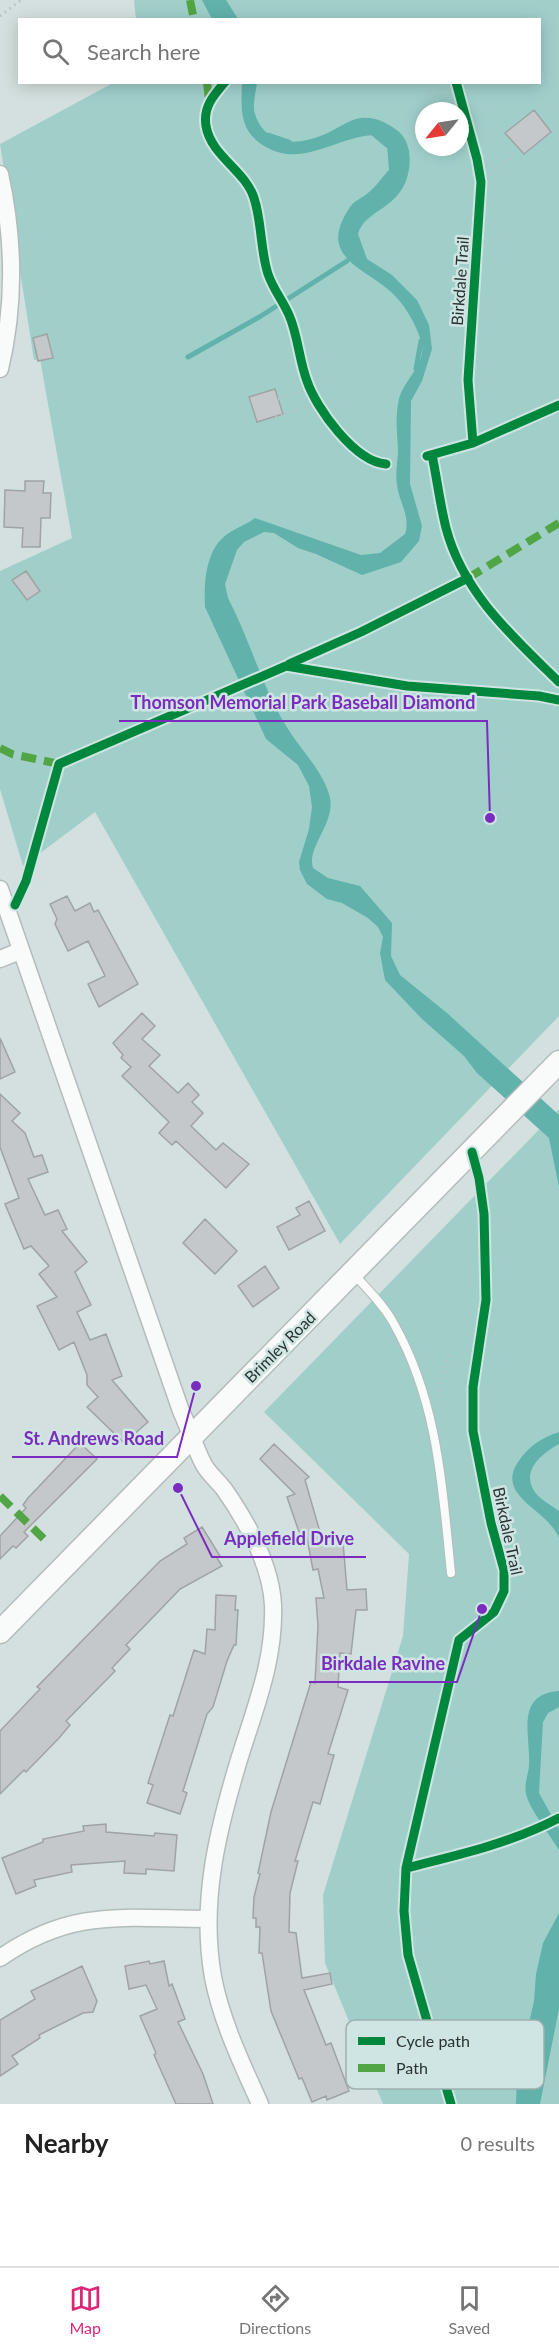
<!DOCTYPE html>
<html lang="en">
<head>
<meta charset="utf-8">
<style>
  :root { --surface:#fff; --page:#f6f6f6; --text:#222; --muted:#767676; --line:#e0e0e0; --accent:#db2777 }
  body { margin:0; font-family:Lato,sans-serif; background:var(--page); color:var(--text) }
  .compass { position:absolute; left:415px; top:102px; width:54px; height:54px; border-radius:50%; background:var(--surface); box-shadow:0 3px 15px #0003; rotate:240deg }
  .list { margin:0; padding:0; list-style:none }
  h2 { display:flex; justify-content:space-between; align-items:center; height:78px; margin:0; padding:0 24px; font-size:26px }
  h2 small { font-size:20px; font-weight:400; color:var(--muted) }
  .icon { flex:none; width:33px; height:33px; fill:none; stroke:currentColor; stroke-width:2; stroke-linecap:round; stroke-linejoin:round }
  .map { position:relative; flex:none; width:559px; height:2104px; overflow:hidden }
  .search { position:absolute; background:var(--surface); box-shadow:0 3px 15px #0003; left:18px; right:18px; top:18px; height:66px; display:flex; align-items:center; gap:15px; box-sizing:border-box; padding:0 21px; border-radius:0px; color:var(--muted); font-size:22px }
  .sheet { height:162px; background:var(--surface) }
  nav { display:flex; justify-content:space-around; align-items:center; box-sizing:border-box; height:84px; border-top:2px solid var(--line); background:var(--surface); font-size:16px; color:var(--muted) }
  nav a { display:grid; justify-items:center; gap:3px }
  nav .on { color:var(--accent) }
  .map>svg:first-child { display:block }
  .green { fill:#a0cfca; fill-rule:evenodd }
  .water { fill:#60b2ab }
  .lines { fill:none; stroke-linecap:round; stroke-linejoin:round }
  .stream { stroke:#60b2ab; stroke-width:5 }
  .building { fill:#c5c8ca; stroke:#9fa3a5; stroke-width:1.5 }
  .service-casing { stroke:#b3bcbb; stroke-width:10 }
  .minor-casing { stroke:#b3bcbb; stroke-width:19 }
  .secondary-casing { stroke:#b3bcbb; stroke-width:25 }
  .path { stroke:#babfbf; stroke-width:3; stroke-dasharray:1.5 4.5; stroke-linecap:butt }
  .service { stroke:#f9fafa; stroke-width:8 }
  .minor { stroke:#f9fafa; stroke-width:16 }
  .secondary { stroke:#f9fafa; stroke-width:22 }
  .quiet { stroke:#51a544; stroke-width:8; stroke-dasharray:15 8; stroke-linecap:butt }
  .cycleway-casing { stroke:#cfe5e3; stroke-width:13 }
  .cycleway { stroke:#00873e; stroke-width:9 }
  .labels { text-anchor:middle; stroke-width:5; stroke-linejoin:round; paint-order:stroke }
  .street-label { font-size:16px; fill:#2a3231; stroke:#cfe5e3 }
  .key { fill:#cfe5e3; stroke:#9eafae; stroke-width:1.5 }
  .key-label { font-size:16px; fill:#2a3231 }
  .leader { fill:none; stroke:#7b2cbf; stroke-width:2 }
  .callout-dot { fill:#7b2cbf; stroke:#cfe5e3; stroke-width:2 }
  .callout-label { font-size:18px; text-anchor:middle; font-weight:bold; fill:#7b2cbf; stroke:#cfe5e3; stroke-width:5; stroke-linejoin:round; paint-order:stroke }
</style>
</head>
<body>
<div class="map">
<svg width="559" height="2104" viewBox="0 0 559 2104">
  <rect width="100%" height="100%" fill="#d4e0df"/>
  <!-- green -->
  <path class="green" d="M 134,0 L 559,0 L 559,1016 L 340,1244 L 95,812 L 23,866 L 0,789 L 0,571 L 72,538 L 40,359 L 34,360 L 0,144 L 113,83 L 540,82 L 540,20 L 136,20 ZM 424,111 L 460,111 L 460,147 L 424,147 Z
    M 559,1109 L 559,2104 L 383,2104 L 325,1963 L 323,1895 L 403,1636 L 409,1554 L 264,1412 Z"/>
  <!-- water -->
  <path class="water" d="M 202,0 L 226,0 L 238,19 L 212,19 Z
    M 242,83 L 257,83 C 256,92 252,105 255,114 C 265,146 297,146 323,135 C 336,130 347,120 361,118 C 374,116 388,123 398,131 C 409,140 411,155 409,169 C 403,210 365,208 358,234 L 367,259 L 392,275 L 417,300 L 429,325 L 432,349 L 422,381 L 411,401 L 410,484 L 422,526 L 419,541 L 401,562 L 362,575 L 316,554 L 298,548 L 274,533 L 264,532 L 244,542 L 237,550 L 225,584 L 228,598 C 249,638 262,686 285,724 C 298,747 321,768 329,794 C 338,822 306,846 313,868 L 328,878 L 360,886 L 392,923 L 391,956 L 400,975 L 447,1013 L 559,1115 L 559,1187 L 549,1138 L 477,1073 L 464,1056 L 422,1019 L 385,980 L 380,953 L 383,937 L 378,927 L 368,918 L 342,903 L 327,899 L 307,884 L 300,870 L 299,862 L 309,829 L 312,807 L 309,786 L 298,765 L 266,739 L 205,607 C 204,584 205,551 226,535 C 235,528 246,525 255,518 L 361,555 L 380,553 L 405,534 C 411,517 399,502 397,485 C 395,473 398,461 398,449 C 397,431 395,417 399,399 C 404,379 428,363 421,341 C 416,324 404,303 390,291 C 361,266 317,256 350,207 C 354,201 362,198 368,193 C 376,187 382,177 389,170 L 387,145 L 378,135 C 340,134 303,169 266,147 C 239,132 241,110 242,83 Z
    M 559,1432 L 559,1444 C 544,1452 522,1469 533,1489 C 537,1498 551,1505 559,1511 L 559,1537 C 556,1532 552,1526 548,1522 C 532,1505 499,1490 518,1462 C 529,1446 541,1438 559,1432 Z
    M 559,1691 L 559,1707 L 548,1713 L 543,1722 L 539,1793 L 559,1829 L 559,1850 C 550,1835 530,1810 526,1794 C 524,1784 528,1775 529,1766 C 531,1737 514,1694 559,1691 Z
    M 559,1913 L 559,2009 L 540,2104 L 516,2104 L 517,2077 L 534,2001 L 536,1974 L 543,1943 Z"/>
  <g class="lines">
    <!-- stream -->
    <path class="stream" d="M 374,134 L 387,145
      M 268,135 L 289,142
      M 188,357 L 261,316 L 347,261
      M 416,369 L 421,341"/>
  </g>
  <!-- building -->
  <path class="building" d="M 534,110 L 551,132 L 524,154 L 505,133 Z
    M 47,334 L 53,358 L 38,361 L 33,338 Z
    M 275,389 L 283,414 L 257,422 L 249,397 Z
    M 25,481 L 44,481 L 43,493 L 51,493 L 50,518 L 41,518 L 40,547 L 22,547 L 23,528 L 4,527 L 5,490 L 25,491 Z
    M 26,571 L 40,591 L 27,600 L 12,580 Z
    M 67,896 L 75,911 L 90,903 L 94,912 L 98,910 L 138,984 L 99,1007 L 88,984 L 105,976 L 88,941 L 68,951 L 55,924 L 57,919 L 50,904 Z
    M 142,1013 L 155,1026 L 142,1039 L 160,1055 L 149,1066 L 178,1093 L 188,1083 L 199,1095 L 192,1102 L 203,1113 L 191,1126 L 216,1150 L 223,1143 L 249,1164 L 226,1188 L 176,1141 L 172,1145 L 159,1133 L 169,1122 L 122,1076 L 131,1067 L 121,1058 L 123,1055 L 113,1043 Z
    M 0,1038 L 15,1072 L 0,1079 Z
    M 0,1094 L 20,1113 L 12,1121 L 25,1133 L 34,1157 L 42,1155 L 48,1172 L 28,1179 L 45,1215 L 58,1210 L 67,1229 L 62,1231 L 87,1262 L 75,1272 L 91,1305 L 77,1312 L 90,1340 L 106,1334 L 122,1376 L 112,1380 L 148,1422 L 124,1443 L 87,1407 L 98,1397 L 87,1385 L 87,1375 L 74,1342 L 59,1350 L 37,1306 L 57,1297 L 39,1274 L 49,1266 L 31,1246 L 24,1249 L 5,1204 L 19,1198 L 0,1147 Z
    M 309,1201 L 325,1231 L 289,1250 L 277,1227 L 300,1215 L 296,1208 Z
    M 205,1219 L 237,1251 L 215,1274 L 183,1243 Z
    M 265,1266 L 279,1288 L 253,1307 L 238,1286 Z
    M 80,1443 L 97,1459 L 24,1532 L 28,1536 L 16,1548 L 13,1546 L 0,1559 L 0,1536 L 26,1508 L 23,1505 L 28,1498 Z
    M 274,1444 L 309,1477 L 305,1480 L 324,1546 L 343,1542 L 347,1590 L 366,1589 L 367,1610 L 356,1610 L 351,1654 L 340,1653 L 338,1687 L 348,1690 L 328,1754 L 334,1755 L 320,1804 L 313,1802 L 295,1861 L 298,1861 L 290,1893 L 289,1932 L 296,1933 L 302,1978 L 330,1973 L 332,1984 L 304,1990 L 326,2045 L 331,2043 L 349,2091 L 327,2100 L 326,2096 L 312,2102 L 302,2078 L 299,2079 L 271,2011 L 262,1953 L 259,1953 L 260,1927 L 256,1927 L 256,1918 L 253,1918 L 254,1897 L 260,1874 L 258,1873 L 271,1812 L 311,1682 L 315,1683 L 318,1626 L 316,1598 L 324,1598 L 318,1569 L 313,1570 L 307,1538 L 303,1539 L 298,1529 L 287,1497 L 295,1494 L 260,1459 Z
    M 202,1527 L 220,1556 L 217,1558 L 222,1566 L 180,1589 L 158,1612 L 126,1645 L 130,1649 L 112,1668 L 115,1671 L 66,1721 L 70,1725 L 59,1738 L 26,1772 L 24,1770 L 0,1794 L 0,1731 L 40,1689 L 37,1687 L 160,1561 L 187,1544 L 184,1538 Z
    M 216,1595 L 236,1596 L 235,1610 L 238,1610 L 236,1645 L 234,1645 L 227,1661 L 213,1707 L 207,1714 L 183,1791 L 187,1793 L 180,1814 L 147,1803 L 153,1785 L 148,1783 L 170,1715 L 173,1716 L 194,1650 L 205,1654 L 207,1629 L 215,1630 Z
    M 106,1824 L 106,1832 L 154,1836 L 155,1833 L 177,1835 L 174,1871 L 146,1869 L 146,1874 L 124,1873 L 125,1861 L 71,1865 L 72,1872 L 34,1880 L 36,1886 L 16,1894 L 2,1858 L 43,1842 L 43,1839 L 84,1831 L 83,1826 Z
    M 149,1961 L 150,1964 L 164,1961 L 169,1986 L 172,1984 L 185,2019 L 178,2022 L 203,2074 L 213,2104 L 176,2104 L 154,2055 L 156,2053 L 140,2016 L 157,2009 L 146,1985 L 129,1989 L 125,1966 Z
    M 82,1966 L 97,2001 L 93,2012 L 83,2013 L 39,2035 L 40,2038 L 12,2056 L 18,2064 L 0,2076 L 0,2020 L 35,1999 L 31,1991 Z"/>
  <g class="lines">
    <!-- service casing -->
    <g class="service-casing">
      <path id="service" d="M 353,1273 C 367,1289 384,1305 394,1324 C 438,1402 442,1486 451,1573"/>
    </g>
    <!-- minor casing -->
    <g class="minor-casing">
      <path id="minor" d="M 0,174 C 14,238 15,306 0,369
        M 0,889 L 181,1411 C 189,1428 195,1448 204,1465 C 209,1474 218,1481 224,1489 C 247,1522 271,1564 273,1605 C 275,1662 254,1710 238,1763 C 217,1833 200,1903 213,1977 C 221,2020 242,2064 260,2104
        M 0,959 L 20,951
        M 0,1958 C 73,1907 125,1919 207,1919"/>
    </g>
    <!-- secondary casing -->
    <g class="secondary-casing">
      <path id="secondary" d="M 0,1632 L 559,1062"/>
    </g>
    <!-- path -->
    <path class="path" d="M 0,16 L 21,0
      M 481,182 L 515,154
      M 278,399 L 310,389
      M 275,416 L 318,404
      M 437,1396 L 449,1353"/>
    <!-- service -->
    <use href="#service" class="service"/>
    <!-- minor -->
    <use href="#minor" class="minor"/>
    <!-- secondary -->
    <use href="#secondary" class="secondary"/>
    <!-- quiet -->
    <path class="quiet" d="M 190,0 L 194,20
      M 207,82 L 209,101
      M 468,578 L 559,523
      M 0,748 L 12,754 L 59,764
      M 0,1496 L 46,1541"/>
    <!-- cycleway casing -->
    <g class="cycleway-casing">
      <path id="cycleway" d="M 225,82 C 213,96 203,107 206,126 C 211,156 245,170 254,198 C 262,222 260,249 268,274 C 273,289 283,301 289,315 C 298,335 299,360 307,381 C 316,408 355,462 386,464
        M 456,82 L 477,159 L 481,182 L 468,380 L 473,443
        M 432,455 C 437,479 440,504 446,528 C 463,593 513,637 559,682
        M 427,456 L 473,443 L 559,405
        M 289,664 L 361,632 L 468,578
        M 15,905 L 26,881 L 59,764 L 286,666 L 407,686 L 539,696 L 559,700
        M 406,1868 C 459,1855 511,1843 559,1818
        M 451,2104 L 408,1955 L 404,1911 L 406,1868 L 459,1640 L 494,1612 L 504,1591 L 504,1570 L 491,1523 L 473,1431 L 473,1387 L 486,1300 L 484,1214 L 479,1178 L 472,1152"/>
    </g>
    <!-- cycleway -->
    <use href="#cycleway" class="cycleway"/>
  </g>
  <g class="labels">
    <!-- street labels -->
    <g class="street-label">
      <text transform="translate(460 281) rotate(-86)" y="6">Birkdale Trail</text>
      <text transform="translate(280 1347) rotate(-45)" y="6">Brimley Road</text>
      <text transform="translate(508 1531) rotate(78)" y="6">Birkdale Trail</text>
    </g>
  </g>
  <!-- legend -->
  <rect x="346" y="2020" width="198" height="69" rx="9" class="key"/>
  <rect x="358" y="2037" width="27" height="8" fill="#00873e"/>
  <rect x="358" y="2064" width="27" height="8" fill="#51a544"/>
  <g class="key-label">
    <text x="396" y="2047">Cycle path</text>
    <text x="396" y="2074">Path</text>
  </g>
  <!-- callouts -->
  <path class="leader" d="M490 818L487 721H119M196 1386L177 1457H12M178 1488L212 1557H366M482 1609L457 1682H309"/>
  <g class="callout-dot">
    <circle cx="490" cy="818" r="6"/>
    <circle cx="196" cy="1386" r="6"/>
    <circle cx="178" cy="1488" r="6"/>
    <circle cx="482" cy="1609" r="6"/>
  </g>
  <g class="callout-label">
    <text x="303" y="709">Thomson Memorial Park Baseball Diamond</text>
    <text x="94" y="1445">St. Andrews Road</text>
    <text x="289" y="1545">Applefield Drive</text>
    <text x="383" y="1670">Birkdale Ravine</text>
  </g>
</svg>
<svg class="compass" viewBox="-18 -18 36 36"><path d="M0-13l5 13h-10z" fill="#e53935"/><path d="M0 13l5-13h-10z" fill="#767676"/></svg>
<div class="search"><svg class="icon" aria-label="search" viewBox="0 0 24 24"><circle cx="10" cy="10" r="6"/><path d="M15 15l6 6"/></svg>Search here</div>
</div>
<section class="sheet">
<h2>Nearby<small>0 results</small></h2>
<ul class="list">
</ul>
</section>
<nav>
<a class="on"><svg class="icon" aria-label="map" viewBox="0 0 24 24"><path d="M3 6l6-2 6 2 6-2v14l-6 2-6-2-6 2zM9 4v14M15 6v14"/></svg>Map</a>
<a><svg class="icon" aria-label="directions" viewBox="0 0 24 24"><path d="M12 3l9 9-9 9-9-9zM9 14v-3h6M13 9l2 2-2 2"/></svg>Directions</a>
<a><svg class="icon" aria-label="saved" viewBox="0 0 24 24"><path d="M7 4h10v16l-5-4-5 4z"/></svg>Saved</a>
</nav>
</body>
</html>
